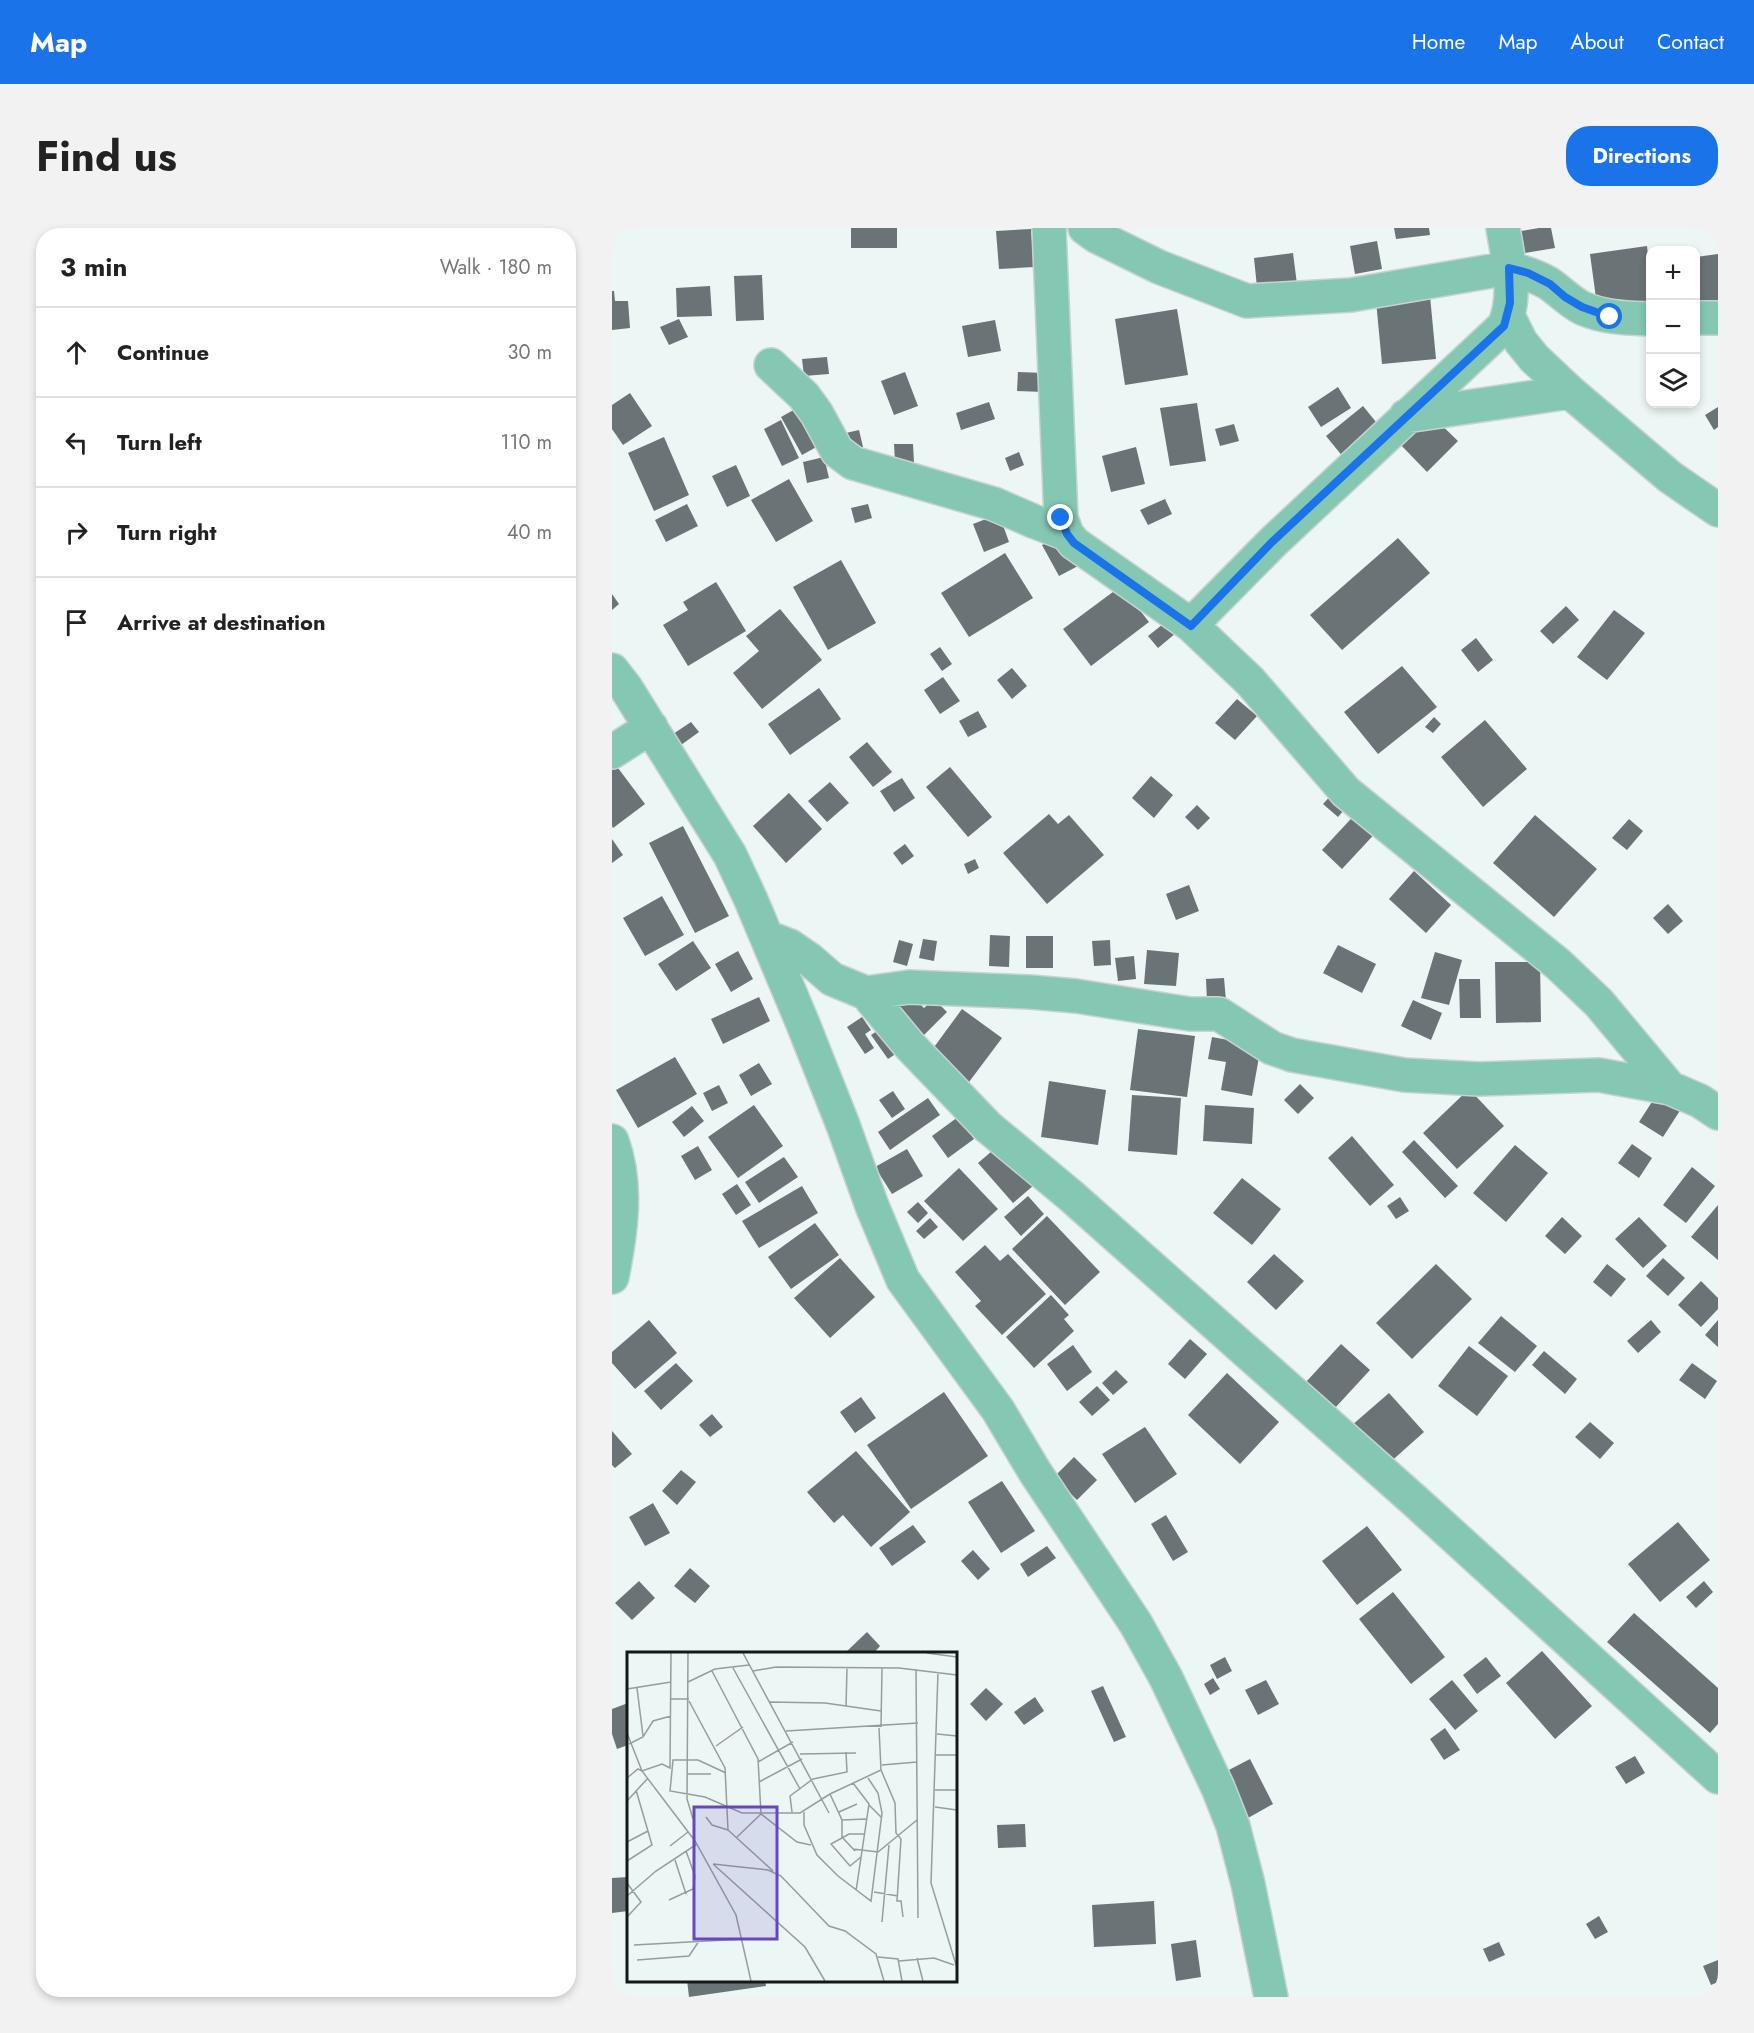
<!DOCTYPE html>
<html lang="en">
<head>
<meta charset="utf-8">
<style>
  :root { --surface:#fff; --page:#f2f2f2; --text:#222; --muted:#767676; --line:#e0e0e0; --accent:#1a73e8 }
  body { margin:0; font-family:Jost,sans-serif; background:var(--page); color:var(--text) }
  .controls { position:absolute; right:18px; top:18px; display:grid; overflow:hidden; border-radius:12px; box-shadow:0 3px 9px #0003 }
  .controls button { width:54px; height:54px; display:grid; place-items:center; padding:0; border:0; border-bottom:2px solid var(--line); background:var(--surface); color:var(--text); font:30px sans-serif }
  .stop { position:absolute; width:18px; height:18px; margin:-14px; border:4px solid #1a73e8; border-radius:50%; background:#fff }
  .stop.end { background:#1a73e8; border-color:#fff; box-shadow:0 2px 6px #0008 }
  .list { margin:0; padding:0; list-style:none }
  h2 { display:flex; justify-content:space-between; align-items:center; height:78px; margin:0; padding:0 24px; font-size:26px }
  h2 small { font-size:20px; font-weight:400; color:var(--muted) }
  .list li { display:grid; grid-template-columns:39px 1fr auto; gap:18px; align-items:center; box-sizing:border-box; height:90px; padding:0 24px; border-top:2px solid var(--line) }
  .list b { display:block; font-size:22px; white-space:nowrap }
  .list em { font-size:20px; font-style:normal; color:var(--muted) }
  .icon { flex:none; width:33px; height:33px; fill:none; stroke:currentColor; stroke-width:2; stroke-linecap:round; stroke-linejoin:round }
  .map { position:relative; flex:none; width:1106px; height:1769px; overflow:hidden; border-radius:24px }
  header { display:flex; align-items:center; gap:36px; box-sizing:border-box; height:84px; padding:0 30px; background:var(--accent); color:#fff }
  header strong { font-size:28px }
  nav { display:flex; gap:33px; margin-inline-start:auto; font-size:21px }
  .intro { display:flex; align-items:center; justify-content:space-between; box-sizing:border-box; height:144px; padding:0 36px }
  h1 { margin:0; font-size:42px }
  .button { padding:15px 27px; border-radius:24px; background:var(--accent); color:#fff; font-size:21px; font-weight:700 }
  main { display:flex; gap:36px; padding:0 36px }
  aside { flex:1; background:var(--surface); border-radius:24px; box-shadow:0 3px 9px #0003 }
  .map>svg:first-child { display:block }
  .building { fill:#6a7375 }
  .lines { fill:none; stroke-linecap:round; stroke-linejoin:round }
  .minor-casing { stroke:#c9d2d2; stroke-width:36 }
  .minor { stroke:#84c8b4; stroke-width:33 }
  .route { stroke:#1a73e8; stroke-width:8 }
  .inset-road { fill:none; stroke:#959d9d; stroke-width:1.5 }
  .view { fill:#6747c0; fill-opacity:0.15; stroke:#6747c0; stroke-width:3 }
  .inset-edge { fill:none; stroke:#141818; stroke-width:3 }
</style>
</head>
<body>
<header>
<strong>Map</strong>
<nav><a>Home</a><a>Map</a><a>About</a><a>Contact</a></nav>
</header>
<div class="intro"><h1>Find us</h1><a class="button">Directions</a></div>
<main>
<aside>
<h2>3 min<small>Walk · 180 m</small></h2>
<ul class="list">
<li><svg class="icon" aria-label="ahead" viewBox="0 0 24 24"><path d="M12 20V5M6 11l6-6 6 6"/></svg><div><b>Continue</b></div><em>30 m</em></li>
<li><svg class="icon" aria-label="left" viewBox="0 0 24 24"><path d="M17 20v-9H6M10 6l-5 5 5 5"/></svg><div><b>Turn left</b></div><em>110 m</em></li>
<li><svg class="icon" aria-label="right" viewBox="0 0 24 24"><path d="M7 20v-9h11M14 6l5 5-5 5"/></svg><div><b>Turn right</b></div><em>40 m</em></li>
<li><svg class="icon" aria-label="arrive" viewBox="0 0 24 24"><path d="M6 21V4h12l-3 4 3 4H6"/></svg><div><b>Arrive at destination</b></div></li>
</ul>
</aside>
<div class="map">
<svg width="1106" height="1769" viewBox="0 0 1106 1769">
  <rect width="100%" height="100%" fill="#ebf6f5"/>
  <!-- building -->
  <path class="building" d="M 239,0 L 285,0 L 285,20 L 239,20 Z
    M 782,0 L 817,0 L 818,7 L 784,11 Z
    M 927,0 L 939,0 L 943,20 L 913,25 L 909,3 Z
    M 419,1 L 422,39 L 387,41 L 384,3 Z
    M 765,13 L 770,41 L 743,46 L 738,18 Z
    M 1035,18 L 1038,45 L 1038,78 L 986,85 L 978,26 Z
    M 681,25 L 686,64 L 646,69 L 642,30 Z
    M 1106,26 L 1106,79 L 1084,82 L 1084,29 Z
    M 150,47 L 152,92 L 124,93 L 122,48 Z
    M 98,58 L 100,88 L 65,89 L 64,60 Z
    M 0,63 L 2,63 L 3,73 L 16,73 L 18,100 L 0,102 Z
    M 818,68 L 824,131 L 770,136 L 764,73 Z
    M 565,81 L 576,147 L 513,157 L 503,91 Z
    M 67,91 L 76,109 L 57,117 L 48,99 Z
    M 383,92 L 389,123 L 356,129 L 350,98 Z
    M 215,129 L 217,146 L 192,148 L 190,131 Z
    M 293,144 L 306,178 L 282,187 L 269,153 Z
    M 406,144 L 433,145 L 432,164 L 405,163 Z
    M 726,159 L 739,180 L 709,199 L 696,179 Z
    M 18,165 L 40,198 L 11,217 L 0,201 L 0,177 Z
    M 377,174 L 383,191 L 349,202 L 344,185 Z
    M 585,175 L 594,233 L 558,238 L 548,180 Z
    M 751,178 L 773,205 L 736,235 L 714,208 Z
    M 187,179 L 208,217 L 190,227 L 169,189 Z
    M 1106,179 L 1106,199 L 1102,202 L 1093,187 Z
    M 816,184 L 846,213 L 815,244 L 786,214 Z
    M 169,192 L 187,230 L 170,238 L 152,201 Z
    M 622,196 L 627,213 L 608,218 L 603,201 Z
    M 247,202 L 251,219 L 228,225 L 225,207 Z
    M 52,209 L 77,267 L 42,283 L 16,225 Z
    M 282,216 L 301,216 L 302,235 L 283,235 Z
    M 524,219 L 533,256 L 499,264 L 490,228 Z
    M 407,224 L 412,237 L 398,243 L 393,230 Z
    M 212,229 L 217,250 L 195,255 L 191,234 Z
    M 124,237 L 138,268 L 115,279 L 100,248 Z
    M 177,251 L 201,293 L 164,314 L 139,272 Z
    M 553,271 L 560,286 L 536,297 L 528,282 Z
    M 75,276 L 86,298 L 54,314 L 43,292 Z
    M 256,276 L 260,290 L 243,295 L 239,280 Z
    M 387,286 L 397,314 L 372,324 L 361,296 Z
    M 450,307 L 466,338 L 447,348 L 430,317 Z
    M 786,310 L 818,345 L 730,422 L 698,387 Z
    M 393,325 L 421,370 L 357,409 L 329,365 Z
    M 229,332 L 264,395 L 216,422 L 181,359 Z
    M 104,354 L 134,403 L 76,438 L 51,397 L 76,382 L 71,374 Z
    M 509,358 L 537,394 L 479,438 L 451,401 Z
    M 0,366 L 7,376 L 0,382 Z
    M 954,378 L 967,392 L 941,416 L 928,403 Z
    M 168,381 L 210,432 L 150,481 L 121,445 L 147,423 L 134,408 Z
    M 1002,382 L 1033,405 L 995,452 L 965,429 Z
    M 555,393 L 564,405 L 546,420 L 536,408 Z
    M 864,410 L 881,432 L 866,444 L 849,422 Z
    M 328,419 L 340,436 L 330,443 L 318,426 Z
    M 790,438 L 825,479 L 766,526 L 732,484 Z
    M 400,440 L 415,458 L 400,471 L 385,452 Z
    M 331,449 L 348,473 L 328,486 L 312,462 Z
    M 207,460 L 229,491 L 178,527 L 156,496 Z
    M 625,471 L 645,488 L 623,512 L 603,495 Z
    M 366,483 L 375,499 L 356,509 L 347,493 Z
    M 822,489 L 829,496 L 821,505 L 813,499 Z
    M 873,492 L 915,541 L 871,579 L 829,529 Z
    M 79,494 L 87,504 L 69,517 L 61,506 Z
    M 255,514 L 280,544 L 261,559 L 237,529 Z
    M 0,532 L 33,576 L 1,600 L 0,598 Z
    M 338,539 L 380,589 L 356,609 L 314,559 Z
    M 539,548 L 561,567 L 542,590 L 520,570 Z
    M 290,550 L 303,570 L 282,584 L 268,563 Z
    M 218,554 L 237,575 L 215,594 L 196,573 Z
    M 723,563 L 737,576 L 726,589 L 711,576 Z
    M 177,565 L 210,601 L 174,635 L 141,598 Z
    M 585,577 L 598,590 L 586,602 L 573,589 Z
    M 749,580 L 769,599 L 730,641 L 710,622 Z
    M 437,586 L 446,596 L 457,587 L 492,627 L 435,676 L 391,625 Z
    M 923,587 L 985,641 L 942,689 L 881,635 Z
    M 1017,591 L 1031,603 L 1015,622 L 1000,610 Z
    M 71,598 L 117,688 L 83,705 L 37,615 Z
    M 0,611 L 11,627 L 0,635 Z
    M 293,616 L 302,628 L 290,637 L 281,625 Z
    M 363,631 L 367,640 L 356,646 L 352,636 Z
    M 802,643 L 839,677 L 814,705 L 777,671 Z
    M 577,657 L 587,683 L 564,692 L 554,666 Z
    M 50,668 L 72,707 L 33,728 L 11,690 Z
    M 1056,676 L 1071,693 L 1056,706 L 1041,690 Z
    M 378,707 L 398,708 L 397,739 L 377,738 Z
    M 414,708 L 441,708 L 441,740 L 414,740 Z
    M 311,711 L 325,713 L 322,733 L 307,730 Z
    M 287,712 L 301,716 L 295,738 L 281,734 Z
    M 498,712 L 499,737 L 482,738 L 480,713 Z
    M 81,713 L 99,740 L 64,763 L 46,736 Z
    M 726,717 L 764,736 L 750,765 L 711,745 Z
    M 535,722 L 567,725 L 564,758 L 532,756 Z
    M 126,723 L 141,751 L 119,764 L 103,736 Z
    M 823,724 L 850,732 L 837,777 L 809,770 Z
    M 522,728 L 524,751 L 506,753 L 503,730 Z
    M 883,734 L 928,734 L 929,794 L 884,795 Z
    M 612,750 L 614,773 L 595,774 L 594,751 Z
    M 847,751 L 868,751 L 869,790 L 848,790 Z
    M 297,765 L 312,780 L 322,771 L 335,784 L 312,807 L 284,778 Z
    M 147,769 L 158,793 L 111,816 L 99,791 Z
    M 801,772 L 830,785 L 819,812 L 789,798 Z
    M 350,781 L 390,810 L 357,854 L 317,826 Z
    M 250,789 L 259,802 L 253,806 L 262,820 L 253,826 L 235,799 Z
    M 274,797 L 291,821 L 276,831 L 259,807 Z
    M 526,801 L 583,808 L 575,869 L 518,862 Z
    M 600,809 L 649,818 L 640,868 L 609,862 L 614,834 L 596,831 Z
    M 63,829 L 85,866 L 26,900 L 4,862 Z
    M 147,835 L 160,856 L 139,868 L 127,847 Z
    M 437,853 L 494,862 L 486,917 L 429,909 Z
    M 688,856 L 702,870 L 686,886 L 672,872 Z
    M 107,857 L 116,875 L 100,883 L 91,865 Z
    M 857,861 L 892,898 L 845,941 L 811,905 Z
    M 281,863 L 293,881 L 280,890 L 267,872 Z
    M 1045,866 L 1069,881 L 1051,909 L 1027,894 Z
    M 520,867 L 569,870 L 565,927 L 516,923 Z
    M 316,870 L 328,887 L 278,922 L 266,904 Z
    M 142,877 L 171,918 L 126,950 L 96,909 Z
    M 593,877 L 642,880 L 640,916 L 591,913 Z
    M 80,878 L 92,893 L 72,909 L 60,894 Z
    M 346,889 L 362,911 L 336,930 L 320,908 Z
    M 740,908 L 782,957 L 758,978 L 716,930 Z
    M 802,912 L 846,958 L 833,970 L 790,924 Z
    M 1020,916 L 1040,930 L 1027,950 L 1006,935 Z
    M 387,917 L 422,957 L 401,975 L 366,935 Z
    M 903,917 L 936,945 L 894,994 L 861,965 Z
    M 86,918 L 100,942 L 83,952 L 69,928 Z
    M 295,921 L 311,948 L 280,966 L 263,939 Z
    M 172,929 L 186,949 L 147,975 L 133,954 Z
    M 1080,939 L 1103,958 L 1074,995 L 1051,977 Z
    M 347,940 L 386,981 L 351,1013 L 312,973 Z
    M 630,950 L 669,981 L 640,1017 L 601,985 Z
    M 125,956 L 139,977 L 124,987 L 110,966 Z
    M 190,958 L 206,985 L 147,1020 L 130,993 Z
    M 416,968 L 432,986 L 409,1008 L 392,989 Z
    M 788,969 L 797,983 L 784,991 L 775,978 Z
    M 306,974 L 316,985 L 306,995 L 295,984 Z
    M 1106,977 L 1106,1032 L 1079,1009 Z
    M 435,988 L 488,1044 L 453,1077 L 400,1021 Z
    M 950,989 L 970,1008 L 953,1026 L 933,1008 Z
    M 1027,989 L 1055,1018 L 1031,1040 L 1003,1011 Z
    M 318,990 L 326,999 L 312,1011 L 304,1003 Z
    M 203,995 L 227,1027 L 179,1061 L 156,1029 Z
    M 373,1017 L 388,1033 L 396,1026 L 434,1066 L 390,1107 L 363,1078 L 369,1073 L 343,1044 Z
    M 662,1026 L 692,1053 L 664,1082 L 635,1054 Z
    M 228,1030 L 263,1069 L 218,1110 L 182,1070 Z
    M 1051,1030 L 1073,1050 L 1056,1068 L 1034,1048 Z
    M 824,1036 L 860,1071 L 800,1131 L 764,1095 Z
    M 995,1036 L 1014,1051 L 999,1069 L 981,1054 Z
    M 1089,1053 L 1106,1070 L 1106,1081 L 1089,1099 L 1066,1077 Z
    M 439,1067 L 457,1087 L 452,1091 L 462,1103 L 422,1140 L 394,1109 Z
    M 889,1088 L 925,1118 L 903,1144 L 866,1115 Z
    M 37,1092 L 65,1125 L 23,1161 L 0,1135 L 0,1124 Z
    M 1039,1092 L 1049,1104 L 1026,1125 L 1015,1113 Z
    M 1106,1092 L 1106,1119 L 1093,1107 Z
    M 578,1111 L 595,1126 L 573,1151 L 556,1136 Z
    M 729,1116 L 758,1142 L 723,1180 L 694,1154 Z
    M 461,1117 L 480,1144 L 455,1163 L 435,1136 Z
    M 857,1118 L 896,1148 L 865,1188 L 826,1158 Z
    M 932,1123 L 965,1151 L 953,1166 L 920,1137 Z
    M 64,1135 L 81,1153 L 49,1182 L 32,1163 Z
    M 1080,1135 L 1105,1153 L 1093,1171 L 1067,1152 Z
    M 504,1142 L 516,1154 L 501,1167 L 490,1155 Z
    M 615,1145 L 667,1194 L 628,1236 L 576,1187 Z
    M 485,1158 L 498,1172 L 480,1188 L 467,1174 Z
    M 332,1164 L 376,1228 L 299,1281 L 255,1217 Z
    M 777,1165 L 812,1204 L 775,1237 L 739,1198 Z
    M 249,1169 L 264,1190 L 243,1205 L 228,1184 Z
    M 100,1186 L 111,1199 L 98,1209 L 87,1197 Z
    M 978,1194 L 1002,1215 L 988,1231 L 963,1209 Z
    M 533,1199 L 565,1246 L 523,1275 L 490,1226 Z
    M 0,1203 L 20,1226 L 3,1240 L 0,1237 Z
    M 244,1223 L 298,1284 L 259,1319 L 231,1287 L 222,1295 L 195,1264 Z
    M 462,1229 L 485,1252 L 465,1272 L 442,1249 Z
    M 69,1242 L 84,1254 L 65,1277 L 50,1263 Z
    M 390,1253 L 423,1303 L 389,1325 L 356,1274 Z
    M 41,1275 L 58,1305 L 33,1318 L 17,1289 Z
    M 554,1287 L 576,1324 L 561,1333 L 539,1296 Z
    M 1066,1294 L 1098,1332 L 1048,1374 L 1016,1336 Z
    M 301,1297 L 314,1314 L 280,1338 L 267,1320 Z
    M 755,1298 L 790,1342 L 745,1377 L 710,1333 Z
    M 435,1318 L 444,1330 L 416,1349 L 408,1336 Z
    M 361,1322 L 378,1341 L 366,1352 L 349,1333 Z
    M 78,1340 L 98,1358 L 83,1375 L 62,1358 Z
    M 27,1353 L 43,1370 L 20,1392 L 3,1375 Z
    M 1092,1353 L 1101,1364 L 1084,1380 L 1074,1369 Z
    M 781,1364 L 833,1429 L 799,1456 L 747,1391 Z
    M 1022,1385 L 1106,1460 L 1106,1496 L 1098,1505 L 995,1414 Z
    M 255,1404 L 268,1418 L 261,1426 L 232,1426 Z
    M 930,1423 L 980,1478 L 943,1511 L 894,1455 Z
    M 613,1429 L 620,1443 L 605,1451 L 598,1437 Z
    M 874,1429 L 889,1448 L 865,1466 L 851,1447 Z
    M 601,1450 L 608,1461 L 598,1467 L 592,1456 Z
    M 654,1452 L 667,1476 L 646,1487 L 633,1462 Z
    M 840,1452 L 866,1483 L 843,1502 L 817,1471 Z
    M 491,1458 L 514,1509 L 502,1514 L 479,1463 Z
    M 374,1460 L 391,1476 L 374,1493 L 358,1476 Z
    M 423,1469 L 432,1483 L 412,1497 L 402,1484 Z
    M 16,1475 L 16,1517 L 5,1521 L 0,1506 L 0,1481 Z
    M 833,1500 L 848,1522 L 832,1532 L 818,1511 Z
    M 1023,1528 L 1033,1545 L 1014,1556 L 1003,1539 Z
    M 638,1531 L 661,1576 L 636,1590 L 613,1544 Z
    M 413,1596 L 414,1619 L 386,1620 L 385,1597 Z
    M 16,1649 L 16,1683 L 0,1685 L 0,1650 Z
    M 542,1673 L 544,1716 L 482,1719 L 480,1677 Z
    M 987,1688 L 996,1704 L 983,1711 L 974,1696 Z
    M 584,1712 L 589,1749 L 564,1753 L 559,1716 Z
    M 887,1714 L 893,1727 L 877,1734 L 871,1721 Z
    M 1106,1732 L 1106,1754 L 1099,1757 L 1091,1738 Z
    M 75,1752 L 153,1752 L 154,1758 L 77,1769 Z"/>
  <g class="lines">
    <!-- minor casing -->
    <g class="minor-casing">
      <path id="minor" d="M 437,0 L 449,290 L 455,306 L 462,315 L 579,397 L 638,453 L 734,564 L 946,736 L 987,775 L 1058,860
        M 473,0 L 484,8 L 547,39 L 635,73 L 739,67 L 897,40 C 911,44 924,48 936,55 C 948,63 957,73 970,80 C 993,90 1014,90 1038,91
        M 896,88 L 909,114 L 922,130 L 958,164 L 1058,249 L 1106,282
        M 1084,90 L 1106,90
        M 159,137 L 192,168 L 205,186 L 225,223 L 241,235 L 382,276 L 421,293 L 455,306
        M 794,188 L 958,164
        M 579,397 L 661,314 L 892,98 C 906,67 896,32 891,0
        M 0,442 L 14,460 L 118,627 L 139,672 L 191,796 L 231,897 L 260,978 L 291,1052 L 386,1182 L 423,1244 L 524,1396 L 554,1450 L 606,1560 L 621,1598 L 636,1656 L 659,1769
        M 0,524 L 39,499
        M 155,709 L 178,718 L 197,731 L 220,751 L 254,765 L 298,818 L 376,899 L 458,967 L 803,1273 L 1106,1549
        M 254,765 L 297,759 L 418,764 L 464,768 L 578,786 L 607,786 L 660,820 L 680,827 L 792,847 L 867,851 L 987,847 L 1058,860 L 1088,873 L 1106,885
        M 0,913 C 16,957 9,1004 0,1049"/>
    </g>
    <!-- minor -->
    <use href="#minor" class="minor"/>
  </g>
  <g class="lines">
    <!-- route -->
    <path class="route" d="M 449,290 L 455,306 L 462,315 L 579,398 L 660,314 L 892,98 L 898,75 L 897,40 L 916,45 L 938,56 L 953,69 L 970,79 L 998,89"/>
  </g>
  <!-- overview -->
  <g transform="translate(15 1424)">
    <rect width="330" height="330" fill="#ebf6f5"/>
    <path class="inset-road" d="M 61,1 L 60,147 L 66,167M 116,1 L 202,161M 300,1 L 330,5M 106,16 L 173,137M 289,17 L 291,266M 85,19 L 131,107 L 134,162 L 110,185M 126,19 L 149,15 L 272,16 L 330,23M 311,20 L 304,231 L 330,316M 61,30 L 88,17 L 122,13M 10,36 L 16,84M 0,37 L 44,30M 44,47 L 62,47M 62,49 L 98,116 L 101,178 L 146,219M 143,50 L 198,51 L 254,59M 219,55 L 220,16M 254,75 L 255,16M 159,79 L 291,71M 0,81 L 15,119 L 68,189 L 109,263 L 124,329M 310,82 L 330,84M 2,92 L 16,85 L 26,69 L 44,64M 89,94 L 116,75M 173,102 L 229,101M 309,103 L 330,103M 131,110 L 166,90M 255,113 L 290,110M 254,118 L 268,151 L 269,181 L 274,187 L 270,249 L 274,249 L 276,265M 99,121 L 71,108 L 46,108 L 43,139 L 78,145 L 115,161 L 173,161 L 203,142 L 254,118 L 252,76M 61,122 L 84,122M 0,126 L 11,117 L 15,119 L 35,112 L 43,116 L 44,1M 132,130 L 175,107M 226,131 L 242,152 L 229,239M 308,138 L 330,138M 203,142 L 215,168 L 215,185 L 228,199M 0,149 L 21,126M 242,153 L 255,166M 308,155 L 330,158M 165,160 L 163,144 L 186,127 L 220,120 L 219,100M 177,160 L 177,173 L 190,203 L 211,224 L 244,249 L 255,161 L 251,141 L 241,126M 212,160 L 230,152M 134,162 L 170,190 L 184,193M 79,165 L 85,173 L 101,178M 215,168 L 239,167M 0,190 L 21,179M 43,194 L 61,180M 226,197 L 251,200 L 290,168M 234,205 L 223,214 L 204,192 L 222,182 L 237,182M 48,208 L 59,242M 0,209 L 25,193 L 9,138M 86,212 L 141,218 L 154,224 L 202,274 L 218,279 L 249,302 L 257,329M 86,212 L 178,295 L 198,329M 0,231 L 14,250 L 0,265M 247,240 L 271,244M 0,244 L 29,219 L 70,192M 42,248 L 66,237 L 68,224 L 59,199M 255,270 L 262,193M 7,293 L 117,287M 251,305 L 271,307 L 275,329M 290,306 L 296,329M 10,308 L 62,304 L 72,289M 272,309 L 307,306 L 327,313"/>
    <path class="view" d="M 67,155 L 150,155 L 150,287 L 67,287 Z"/>
    <rect width="330" height="330" class="inset-edge"/>
  </g>
</svg>
<div class="controls">
<button>+</button>
<button>−</button>
<button><svg class="icon" aria-label="layers" viewBox="0 0 24 24"><path d="M12 4l9 5-9 5-9-5zM3 14l9 5 9-5"/></svg></button>
</div>
<div class="stop" style="left:998px;top:89px"></div>
<div class="stop end" style="left:449px;top:290px"></div>
</div>
</main>
</body>
</html>
